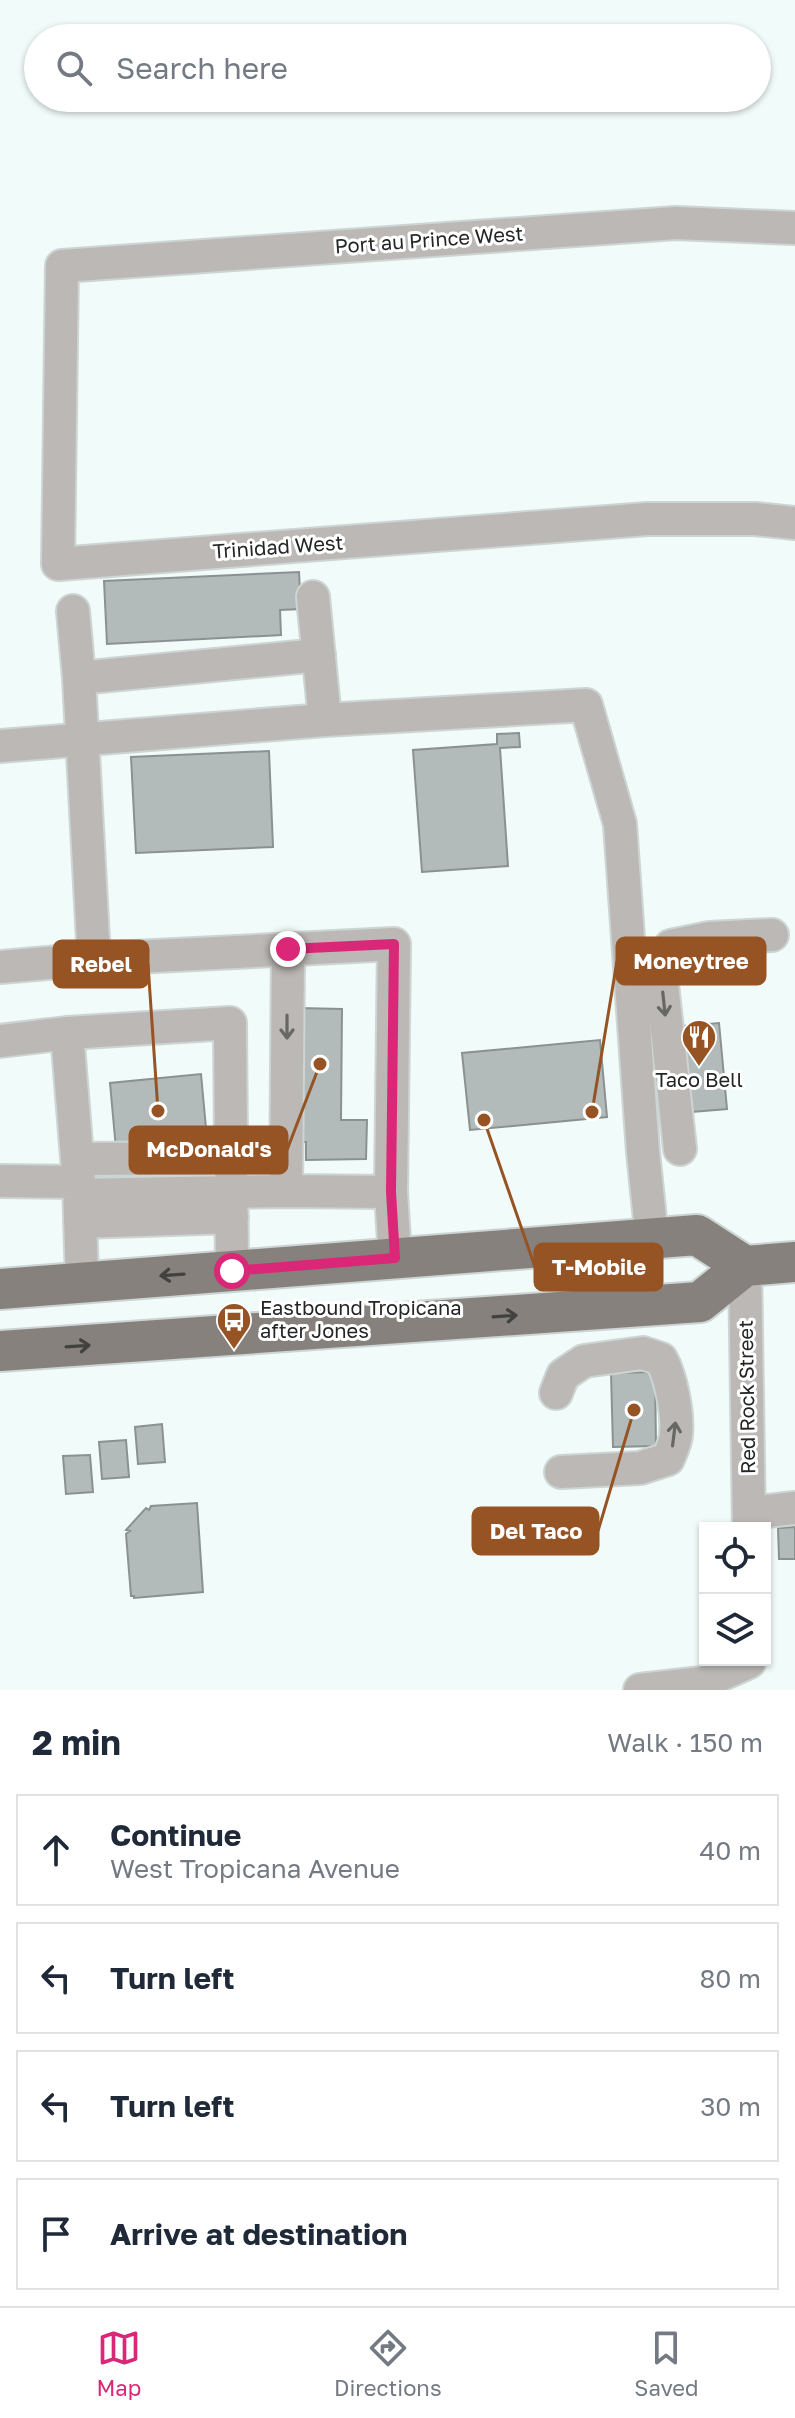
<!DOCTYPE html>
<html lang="en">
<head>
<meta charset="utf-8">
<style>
  :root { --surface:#fff; --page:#f6f6f7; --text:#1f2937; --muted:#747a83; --line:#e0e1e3; --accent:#db2777 }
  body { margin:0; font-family:"Golos Text",sans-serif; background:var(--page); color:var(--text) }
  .controls { position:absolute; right:24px; bottom:24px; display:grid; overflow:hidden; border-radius:0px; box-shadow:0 2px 6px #0004 }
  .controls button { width:72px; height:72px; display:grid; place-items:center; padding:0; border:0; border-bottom:2px solid var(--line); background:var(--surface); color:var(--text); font:40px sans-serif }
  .stop { position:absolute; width:24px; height:24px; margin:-18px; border:6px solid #db2777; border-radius:50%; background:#fff }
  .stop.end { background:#db2777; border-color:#fff; box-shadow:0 2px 8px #0008 }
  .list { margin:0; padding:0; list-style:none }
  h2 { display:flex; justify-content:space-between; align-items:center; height:104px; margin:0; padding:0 32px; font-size:34px }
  h2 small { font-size:26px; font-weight:400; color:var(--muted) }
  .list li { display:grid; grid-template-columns:52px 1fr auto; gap:24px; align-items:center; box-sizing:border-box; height:112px; margin:0 16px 16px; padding:0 16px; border:2px solid var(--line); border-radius:0px }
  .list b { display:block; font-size:30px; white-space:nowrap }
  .list p { margin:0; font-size:26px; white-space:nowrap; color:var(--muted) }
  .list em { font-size:26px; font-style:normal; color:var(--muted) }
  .icon { flex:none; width:44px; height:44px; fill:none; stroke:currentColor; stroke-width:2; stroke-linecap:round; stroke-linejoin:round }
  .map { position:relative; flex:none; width:795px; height:1690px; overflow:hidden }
  .search { position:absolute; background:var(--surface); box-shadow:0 2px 6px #0004; left:24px; right:24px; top:24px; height:88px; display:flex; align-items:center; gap:20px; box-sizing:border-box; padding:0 28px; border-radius:44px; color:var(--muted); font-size:30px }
  .sheet { height:616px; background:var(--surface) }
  nav { display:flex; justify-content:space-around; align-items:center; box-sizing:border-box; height:112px; border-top:2px solid var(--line); background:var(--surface); font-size:22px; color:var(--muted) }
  nav a { display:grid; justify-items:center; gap:4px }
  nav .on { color:var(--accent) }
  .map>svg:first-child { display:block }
  .building { fill:#b2bbb9; stroke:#899290; stroke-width:2 }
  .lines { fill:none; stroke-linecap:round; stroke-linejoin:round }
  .minor-casing { stroke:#ccd5d3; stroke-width:36 }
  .major-casing { stroke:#ccd5d3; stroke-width:44 }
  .minor { stroke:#bbb8b5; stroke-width:32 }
  .major { stroke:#87817d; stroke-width:40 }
  .oneway { stroke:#676866 }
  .oneway2 { stroke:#41413f }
  .route { stroke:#db2777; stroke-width:10 }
  .labels { text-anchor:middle; stroke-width:6; stroke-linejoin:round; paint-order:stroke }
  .street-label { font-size:20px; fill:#232625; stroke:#fff }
  .poi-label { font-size:20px; fill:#232625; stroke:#fff }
  .leader { fill:none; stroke:#965323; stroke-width:3 }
  .callout-dot { fill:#965323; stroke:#fff; stroke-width:3 }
  .callout { fill:#965323; stroke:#965323; stroke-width:3 }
  .callout-label { font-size:22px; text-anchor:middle; font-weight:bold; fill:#fff }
</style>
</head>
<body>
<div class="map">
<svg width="795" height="1690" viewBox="0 0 795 1690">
  <rect width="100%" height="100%" fill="#f1fbf9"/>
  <!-- building -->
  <path class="building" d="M 299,572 L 301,609 L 280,610 L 281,635 L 107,644 L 104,581 Z
    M 519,733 L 520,747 L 500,748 L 508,866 L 422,872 L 413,750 L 497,744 L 497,734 Z
    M 269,751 L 273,847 L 136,853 L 131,757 Z
    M 298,1008 L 342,1009 L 341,1120 L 367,1120 L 366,1159 L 306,1160 L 306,1142 L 297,1142 Z
    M 719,1023 L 727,1109 L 680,1113 L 672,1027 Z
    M 600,1040 L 607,1117 L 470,1130 L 462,1053 Z
    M 201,1074 L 207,1139 L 116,1149 L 110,1083 Z
    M 655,1372 L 656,1446 L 613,1447 L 611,1373 Z
    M 162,1424 L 165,1462 L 138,1464 L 135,1427 Z
    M 126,1440 L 129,1477 L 102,1479 L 99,1442 Z
    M 90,1455 L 93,1492 L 66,1494 L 63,1456 Z
    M 197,1503 L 203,1592 L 134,1598 L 134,1596 L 131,1596 L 126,1534 L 130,1531 L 126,1530 L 146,1508 L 149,1510 L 151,1506 Z
    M 795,1527 L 795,1559 L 779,1559 L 778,1528 Z"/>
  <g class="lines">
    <!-- minor casing -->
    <g class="minor-casing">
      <path id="minor" d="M 795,228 L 676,223 L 62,266 L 58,564 L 647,519 L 755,519 L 795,523
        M 73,611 L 79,678
        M 325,720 L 586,705 L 620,824 L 643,1152 L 652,1239
        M 0,746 L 325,720 L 313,597
        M 94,959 L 79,678 L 319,655
        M 0,967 L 94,959 L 394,944 L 391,1192 L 395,1258
        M 67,1033 L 79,1182 L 82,1281
        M 0,1041 L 67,1033 L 230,1023 L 232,1271
        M 680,1149 L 661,975 L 671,946 L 710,938 L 772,935
        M 78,1159 L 232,1158
        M 0,1181 L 79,1182
        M 286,1191 L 288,949
        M 79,1195 L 286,1191 L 391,1192
        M 80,1222 L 232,1217
        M 745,1266 L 749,1528
        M 556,1393 L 563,1375 L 584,1361 L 643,1353 L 661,1359 C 671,1377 678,1413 676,1434 C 676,1442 671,1451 668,1459 L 640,1468 L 561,1472
        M 749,1513 L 795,1508
        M 640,1690 L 702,1683 L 749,1662"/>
    </g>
    <!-- major casing -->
    <g class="major-casing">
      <path id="major" d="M 0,1289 L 697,1235 L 745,1266
        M 0,1351 L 700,1302 L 745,1266 L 795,1262"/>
    </g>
    <!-- minor -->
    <use href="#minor" class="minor"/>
    <!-- major -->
    <use href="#major" class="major"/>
  </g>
  <!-- one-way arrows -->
  <defs><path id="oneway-shaft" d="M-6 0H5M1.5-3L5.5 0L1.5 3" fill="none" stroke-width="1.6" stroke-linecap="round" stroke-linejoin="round" transform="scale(2)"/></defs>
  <g class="oneway">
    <use href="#oneway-shaft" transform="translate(664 1004) rotate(84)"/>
    <use href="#oneway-shaft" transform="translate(287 1027) rotate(90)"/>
    <use href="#oneway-shaft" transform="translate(674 1434) rotate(-83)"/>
  </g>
  <g class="oneway2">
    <use href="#oneway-shaft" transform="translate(172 1275) rotate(176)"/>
    <use href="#oneway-shaft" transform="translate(505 1316) rotate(-4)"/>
    <use href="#oneway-shaft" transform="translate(78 1346) rotate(-4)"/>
  </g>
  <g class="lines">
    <!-- route -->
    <path class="route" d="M 232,1271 L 395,1258 L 391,1192 L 394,944 L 288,949"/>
  </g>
  <!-- icons -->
  <defs>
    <g id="restaurant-pin" transform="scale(1.8)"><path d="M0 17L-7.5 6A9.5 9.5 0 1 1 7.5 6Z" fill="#965323" stroke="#fff"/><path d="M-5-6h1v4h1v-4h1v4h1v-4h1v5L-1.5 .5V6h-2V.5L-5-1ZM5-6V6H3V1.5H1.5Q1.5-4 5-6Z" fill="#fff"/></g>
    <g id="bus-pin" transform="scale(1.8)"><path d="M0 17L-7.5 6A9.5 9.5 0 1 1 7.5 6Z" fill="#965323" stroke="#fff"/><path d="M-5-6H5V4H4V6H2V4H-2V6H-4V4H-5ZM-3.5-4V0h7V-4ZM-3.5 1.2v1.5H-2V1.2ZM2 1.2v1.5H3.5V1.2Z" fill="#fff"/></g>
  </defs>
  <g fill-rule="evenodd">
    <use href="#restaurant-pin" x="699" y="1037"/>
    <use href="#bus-pin" x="234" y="1320"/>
  </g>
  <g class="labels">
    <!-- street labels -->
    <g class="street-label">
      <text transform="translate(429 240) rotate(-4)" y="7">Port au Prince West</text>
      <text transform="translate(278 547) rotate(-4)" y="7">Trinidad West</text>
      <text transform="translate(747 1397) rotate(-91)" y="7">Red Rock Street</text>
    </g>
    <!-- poi labels -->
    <g class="poi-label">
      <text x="699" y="1087">Taco Bell</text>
      <text x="260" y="1315" text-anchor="start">Eastbound Tropicana<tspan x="260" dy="23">after Jones</tspan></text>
    </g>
  </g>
  <!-- callouts -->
  <path class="leader" d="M592 1112L617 961M158 1111L148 964M320 1064L287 1150M484 1120L535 1267M634 1410L598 1531"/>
  <g class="callout-dot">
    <circle cx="592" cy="1112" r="8"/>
    <circle cx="158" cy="1111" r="8"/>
    <circle cx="320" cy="1064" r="8"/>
    <circle cx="484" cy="1120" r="8"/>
    <circle cx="634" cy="1410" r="8"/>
  </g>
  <g class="callout">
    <rect x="617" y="938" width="148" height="46" rx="8"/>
    <rect x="54" y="941" width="94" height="46" rx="8"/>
    <rect x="130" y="1127" width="157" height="46" rx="8"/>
    <rect x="535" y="1244" width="127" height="46" rx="8"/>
    <rect x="473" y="1508" width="125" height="46" rx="8"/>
  </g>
  <g class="callout-label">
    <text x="691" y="969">Moneytree</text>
    <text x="101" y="972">Rebel</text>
    <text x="209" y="1157">McDonald's</text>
    <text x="599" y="1275">T-Mobile</text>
    <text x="536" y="1539">Del Taco</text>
  </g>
</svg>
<div class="controls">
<button><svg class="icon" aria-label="locate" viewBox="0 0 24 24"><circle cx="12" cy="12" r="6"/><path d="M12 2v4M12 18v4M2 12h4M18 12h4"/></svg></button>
<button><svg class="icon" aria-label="layers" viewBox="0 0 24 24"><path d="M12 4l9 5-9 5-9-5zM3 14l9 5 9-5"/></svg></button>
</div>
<div class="stop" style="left:232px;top:1271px"></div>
<div class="stop end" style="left:288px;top:949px"></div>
<div class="search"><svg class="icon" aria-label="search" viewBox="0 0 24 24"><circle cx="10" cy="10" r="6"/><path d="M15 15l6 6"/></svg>Search here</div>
</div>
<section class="sheet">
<h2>2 min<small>Walk · 150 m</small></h2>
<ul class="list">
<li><svg class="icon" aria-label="ahead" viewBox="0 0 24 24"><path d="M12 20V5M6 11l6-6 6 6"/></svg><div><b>Continue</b><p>West Tropicana Avenue</p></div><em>40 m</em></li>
<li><svg class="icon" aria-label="left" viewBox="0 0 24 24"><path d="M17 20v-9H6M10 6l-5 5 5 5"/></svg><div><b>Turn left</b></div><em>80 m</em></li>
<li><svg class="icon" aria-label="left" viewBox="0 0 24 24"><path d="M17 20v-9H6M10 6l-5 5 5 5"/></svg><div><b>Turn left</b></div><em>30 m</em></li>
<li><svg class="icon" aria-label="arrive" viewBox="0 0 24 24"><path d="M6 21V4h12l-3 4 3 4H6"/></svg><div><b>Arrive at destination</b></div></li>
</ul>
</section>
<nav>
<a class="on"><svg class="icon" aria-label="map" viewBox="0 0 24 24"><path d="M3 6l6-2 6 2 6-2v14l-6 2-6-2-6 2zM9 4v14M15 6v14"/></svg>Map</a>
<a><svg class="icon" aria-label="directions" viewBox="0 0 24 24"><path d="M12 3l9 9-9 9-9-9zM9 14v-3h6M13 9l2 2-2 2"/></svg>Directions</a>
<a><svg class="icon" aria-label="saved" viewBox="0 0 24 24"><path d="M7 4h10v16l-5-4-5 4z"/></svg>Saved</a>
</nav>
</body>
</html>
